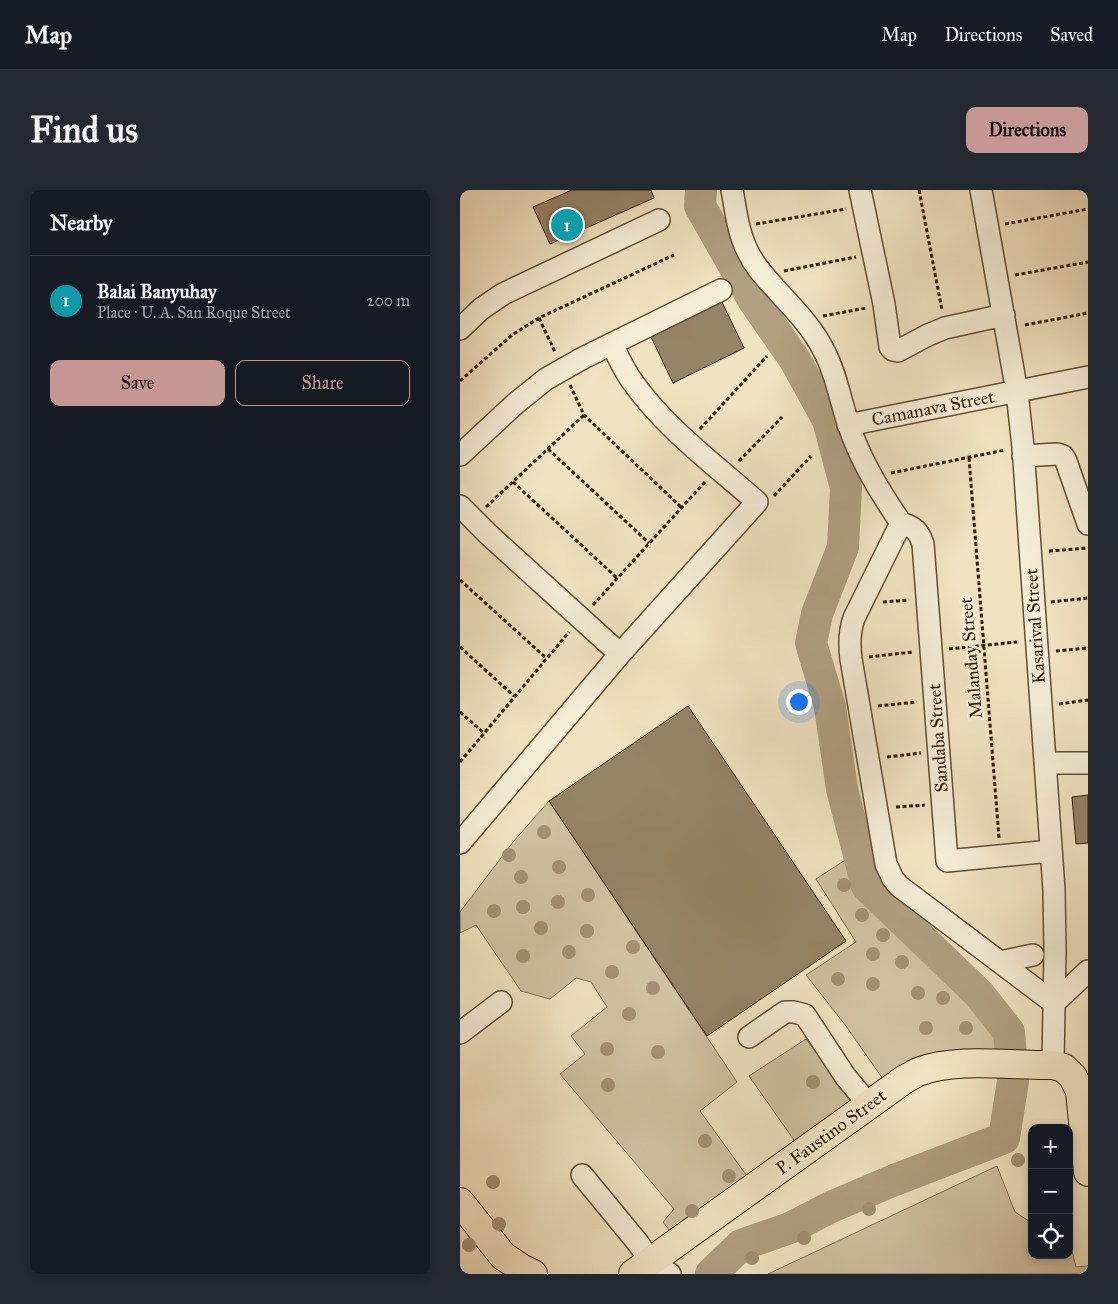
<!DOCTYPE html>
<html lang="en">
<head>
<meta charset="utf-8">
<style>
  :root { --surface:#171b24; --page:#242831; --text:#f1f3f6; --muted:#9ea1a6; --line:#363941; --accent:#c59692 }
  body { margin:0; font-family:"IM FELL Great Primer",serif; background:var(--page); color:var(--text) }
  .controls { position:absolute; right:15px; bottom:15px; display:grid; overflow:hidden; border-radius:10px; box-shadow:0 2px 8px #0003 }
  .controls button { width:45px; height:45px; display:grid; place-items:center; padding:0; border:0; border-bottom:1px solid var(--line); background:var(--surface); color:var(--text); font:25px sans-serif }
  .you { position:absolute; left:338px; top:511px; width:18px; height:18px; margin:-12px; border:4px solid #fff; border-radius:50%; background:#1a73e8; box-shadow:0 0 0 8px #1a73e833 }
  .badge { display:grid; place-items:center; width:32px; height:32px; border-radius:50%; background:var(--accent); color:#fff; font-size:16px; font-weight:700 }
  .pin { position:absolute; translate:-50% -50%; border:2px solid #fff; box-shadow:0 1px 5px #0006 }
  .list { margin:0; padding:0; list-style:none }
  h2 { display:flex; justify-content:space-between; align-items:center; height:65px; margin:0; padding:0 20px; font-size:21px }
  h2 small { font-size:16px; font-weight:400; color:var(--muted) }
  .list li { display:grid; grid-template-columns:32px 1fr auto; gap:15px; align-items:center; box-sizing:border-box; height:90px; padding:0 20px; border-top:1px solid var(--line) }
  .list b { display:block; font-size:19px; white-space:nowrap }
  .list p { margin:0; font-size:16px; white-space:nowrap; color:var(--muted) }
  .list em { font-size:16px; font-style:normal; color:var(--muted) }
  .actions { display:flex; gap:10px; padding:15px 20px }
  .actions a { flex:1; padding:11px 0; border:1px solid var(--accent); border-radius:10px; text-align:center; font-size:18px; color:var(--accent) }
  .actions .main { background:var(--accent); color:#111 }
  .icon { flex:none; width:28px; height:28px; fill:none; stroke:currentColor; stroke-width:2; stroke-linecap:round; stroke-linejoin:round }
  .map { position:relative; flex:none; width:628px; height:1084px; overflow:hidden; border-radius:10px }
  header { display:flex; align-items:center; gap:30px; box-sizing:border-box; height:70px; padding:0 25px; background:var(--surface); border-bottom:1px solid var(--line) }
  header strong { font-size:24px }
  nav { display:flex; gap:28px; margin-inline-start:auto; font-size:18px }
  .intro { display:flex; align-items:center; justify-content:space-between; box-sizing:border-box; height:120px; padding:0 30px }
  h1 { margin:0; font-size:35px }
  .button { padding:12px 22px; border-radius:10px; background:var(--accent); color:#111; font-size:18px; font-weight:700 }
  main { display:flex; gap:30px; padding:0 30px }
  aside { flex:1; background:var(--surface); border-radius:10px; box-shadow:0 2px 8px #0003 }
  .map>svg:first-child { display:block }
  .green { fill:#d0c1a1; stroke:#806e52 }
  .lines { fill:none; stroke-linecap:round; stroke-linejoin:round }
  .river { stroke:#b09f80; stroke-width:32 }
  .building { fill:#958366; stroke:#311c03 }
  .minor-casing { stroke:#614e32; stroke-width:24 }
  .major-casing { stroke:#311c03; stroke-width:30 }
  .path { stroke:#311c03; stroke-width:3; stroke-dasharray:4 2.5; stroke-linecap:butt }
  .minor { stroke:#f6edd7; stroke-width:21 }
  .major { stroke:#f1e3c1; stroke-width:28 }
  .tree { fill:#a29172 }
  .labels { text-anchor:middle; stroke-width:5; stroke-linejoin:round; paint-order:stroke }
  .street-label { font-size:18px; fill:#311c03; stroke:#f6edd7 }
</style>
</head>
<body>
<header>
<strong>Map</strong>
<nav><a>Map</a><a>Directions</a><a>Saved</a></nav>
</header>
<div class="intro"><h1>Find us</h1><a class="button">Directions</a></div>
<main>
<aside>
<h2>Nearby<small></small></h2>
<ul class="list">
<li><span class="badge" style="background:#0f9aa8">1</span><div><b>Balai Banyuhay</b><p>Place · U. A. San Roque Street</p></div><em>200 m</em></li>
</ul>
<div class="actions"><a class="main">Save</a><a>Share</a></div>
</aside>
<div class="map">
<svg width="628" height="1084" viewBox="0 0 628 1084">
  <rect width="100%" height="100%" fill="#f1e3c1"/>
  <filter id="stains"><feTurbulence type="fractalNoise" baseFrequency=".004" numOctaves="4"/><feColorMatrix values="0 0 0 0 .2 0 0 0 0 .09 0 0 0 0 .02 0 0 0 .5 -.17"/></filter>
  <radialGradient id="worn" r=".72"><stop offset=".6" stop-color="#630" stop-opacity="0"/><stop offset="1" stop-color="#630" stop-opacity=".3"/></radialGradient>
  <!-- green -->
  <path class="green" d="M 89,611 L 277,892 L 240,921 L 292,993 L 215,1048 L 203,1032 L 214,1019 L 100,884 L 125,864 L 111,846 L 147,817 L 131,792 L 116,788 L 90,809 L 61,801 L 16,735 L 0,743 L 0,722 L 53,652 Z
    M 393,665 L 401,700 L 513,808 L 541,845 L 542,861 L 425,892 L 386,836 L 346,785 L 396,752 L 356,689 Z
    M 346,849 L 392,911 L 336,953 L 289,886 Z
    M 537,976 L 555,1022 L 572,1033 L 572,1065 L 609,1065 L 609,1050 L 616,1077 L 628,1076 L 628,1084 L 308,1084 Z"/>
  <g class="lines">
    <!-- river -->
    <path class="river" d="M 241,0 L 240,16 L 294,111 L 335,170 L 368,230 L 386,298 L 383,357 L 357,424 L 351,453 L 370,517 L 382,599 L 407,696 L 519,804 L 549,842 L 553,891 L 544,948 L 432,991 L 371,1017 L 330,1038 L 281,1055 L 251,1084"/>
  </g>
  <!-- building -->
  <path class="building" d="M 112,0 L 191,0 L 194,8 L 90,54 L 73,17 Z
    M 262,112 L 284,158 L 213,193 L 191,147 Z
    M 228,516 L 386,751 L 247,846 L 89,611 Z
    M 628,605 L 628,653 L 616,654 L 612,607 Z"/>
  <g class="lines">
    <!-- minor casing -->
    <g class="minor-casing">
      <path id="minor" d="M 272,0 C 276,21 278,43 288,62 C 294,75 303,85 313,96 C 331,116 352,136 364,161 C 376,183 380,209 388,233 C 400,270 420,302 441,333
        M 400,0 L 424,114 L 430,157 L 433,160 L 438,161 L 468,145 L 485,138 L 544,125
        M 521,0 L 557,202 L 563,257 L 594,700 L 595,760 L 593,875
        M 0,139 L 21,119 L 43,104 L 199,30
        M 388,235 L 628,187
        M 0,265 L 55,214 L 86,189 L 123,168 L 261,100
        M 563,266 L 597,264 L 603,266 L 606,271 L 628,334
        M 0,316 L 29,345 L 160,464
        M 441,333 L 394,428 C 389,442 389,454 391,469 L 426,674 L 433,689 L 439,696 L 594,813 L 628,781
        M 441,333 C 454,337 459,341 463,354 L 487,671 L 591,661
        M 585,573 L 628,573
        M 0,653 L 160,464 L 297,312 C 255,275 204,237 172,191 C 164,180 158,167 152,154
        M 540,772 L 573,765
        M 0,843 L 41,812
        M 289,847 L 325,822 L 334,822 L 345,825 L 385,886 L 409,915
        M 122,985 L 178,1053 L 191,1072 L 210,1084"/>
    </g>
    <!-- major casing -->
    <g class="major-casing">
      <path id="major" d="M 0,1012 L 43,1066 L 61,1078 L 73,1084
        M 173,1084 L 445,889 C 449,887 454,884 458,882 C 496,867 553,876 593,875 L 604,878 L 613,887 L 620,901 L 628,982"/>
    </g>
    <!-- path -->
    <path class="path" d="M 459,0 L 482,120
      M 296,34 L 386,19
      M 545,34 L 628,19
      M 324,81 L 396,67
      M 555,85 L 628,72
      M 363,126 L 406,118
      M 79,128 L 95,162
      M 565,135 L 628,123
      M 0,191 L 52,145 L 79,128 L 214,65
      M 110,195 L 124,225 L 221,317
      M 240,239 L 307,166
      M 88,259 L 189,353
      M 509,268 L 539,648
      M 279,271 L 322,227
      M 431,283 L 545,260
      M 53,292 L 157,388
      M 314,306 L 351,266
      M 26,317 L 124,225
      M 589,361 L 628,358
      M 0,390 L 86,468
      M 423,412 L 449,410
      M 591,412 L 628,408
      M 133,415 L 245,292
      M 0,457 L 54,506
      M 489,459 L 557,452
      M 596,461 L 628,458
      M 409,467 L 453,462
      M 599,514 L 628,510
      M 418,516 L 457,512
      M 0,522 L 24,543
      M 427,567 L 461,563
      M 0,572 L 109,442
      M 436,617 L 465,615"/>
    <!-- minor -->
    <use href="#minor" class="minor"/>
    <!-- major -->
    <use href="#major" class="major"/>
  </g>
  <!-- trees -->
  <g class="tree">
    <circle cx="84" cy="642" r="7"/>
    <circle cx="49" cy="665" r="7"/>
    <circle cx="99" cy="677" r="7"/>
    <circle cx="61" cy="687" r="7"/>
    <circle cx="384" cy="695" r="7"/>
    <circle cx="128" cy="705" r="7"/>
    <circle cx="98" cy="712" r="7"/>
    <circle cx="63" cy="717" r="7"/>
    <circle cx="34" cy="721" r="7"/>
    <circle cx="402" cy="725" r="7"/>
    <circle cx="81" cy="738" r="7"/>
    <circle cx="127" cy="741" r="7"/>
    <circle cx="423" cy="745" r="7"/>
    <circle cx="173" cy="757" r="7"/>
    <circle cx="109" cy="762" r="7"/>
    <circle cx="413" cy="764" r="7"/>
    <circle cx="63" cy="766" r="7"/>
    <circle cx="442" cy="772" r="7"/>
    <circle cx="152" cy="782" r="7"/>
    <circle cx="378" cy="789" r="7"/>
    <circle cx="413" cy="794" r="7"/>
    <circle cx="193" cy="798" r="7"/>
    <circle cx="458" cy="803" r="7"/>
    <circle cx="483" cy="808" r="7"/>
    <circle cx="169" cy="824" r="7"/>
    <circle cx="466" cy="838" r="7"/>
    <circle cx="506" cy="838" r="7"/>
    <circle cx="147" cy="859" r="7"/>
    <circle cx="198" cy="862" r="7"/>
    <circle cx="353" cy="892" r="7"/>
    <circle cx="148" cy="895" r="7"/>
    <circle cx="245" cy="951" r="7"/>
    <circle cx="558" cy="970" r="7"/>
    <circle cx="269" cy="986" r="7"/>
    <circle cx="33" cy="992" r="7"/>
    <circle cx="409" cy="1019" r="7"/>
    <circle cx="232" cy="1021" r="7"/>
    <circle cx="39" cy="1034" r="7"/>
    <circle cx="344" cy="1048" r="7"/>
    <circle cx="9" cy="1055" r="7"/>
    <circle cx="292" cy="1068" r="7"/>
  </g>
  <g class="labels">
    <!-- street labels -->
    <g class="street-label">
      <text transform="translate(473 218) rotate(-11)" y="6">Camanava Street</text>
      <text transform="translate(575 436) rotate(-94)" y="6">Kasarival Street</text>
      <text transform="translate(511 468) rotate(-95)" y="6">Malanday Street</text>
      <text transform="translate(478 548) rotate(-94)" y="6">Sandaba Street</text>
      <text transform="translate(371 942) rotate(-36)" y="6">P. Faustino Street</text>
    </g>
  </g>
  <rect width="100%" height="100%" filter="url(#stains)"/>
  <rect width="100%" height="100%" fill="url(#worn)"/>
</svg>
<div class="controls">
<button>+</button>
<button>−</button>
<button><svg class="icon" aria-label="locate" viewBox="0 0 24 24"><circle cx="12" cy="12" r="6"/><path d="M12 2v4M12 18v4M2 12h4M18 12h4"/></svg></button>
</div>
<div class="you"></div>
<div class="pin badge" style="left:107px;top:35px;background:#0f9aa8">1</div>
</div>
</main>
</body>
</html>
